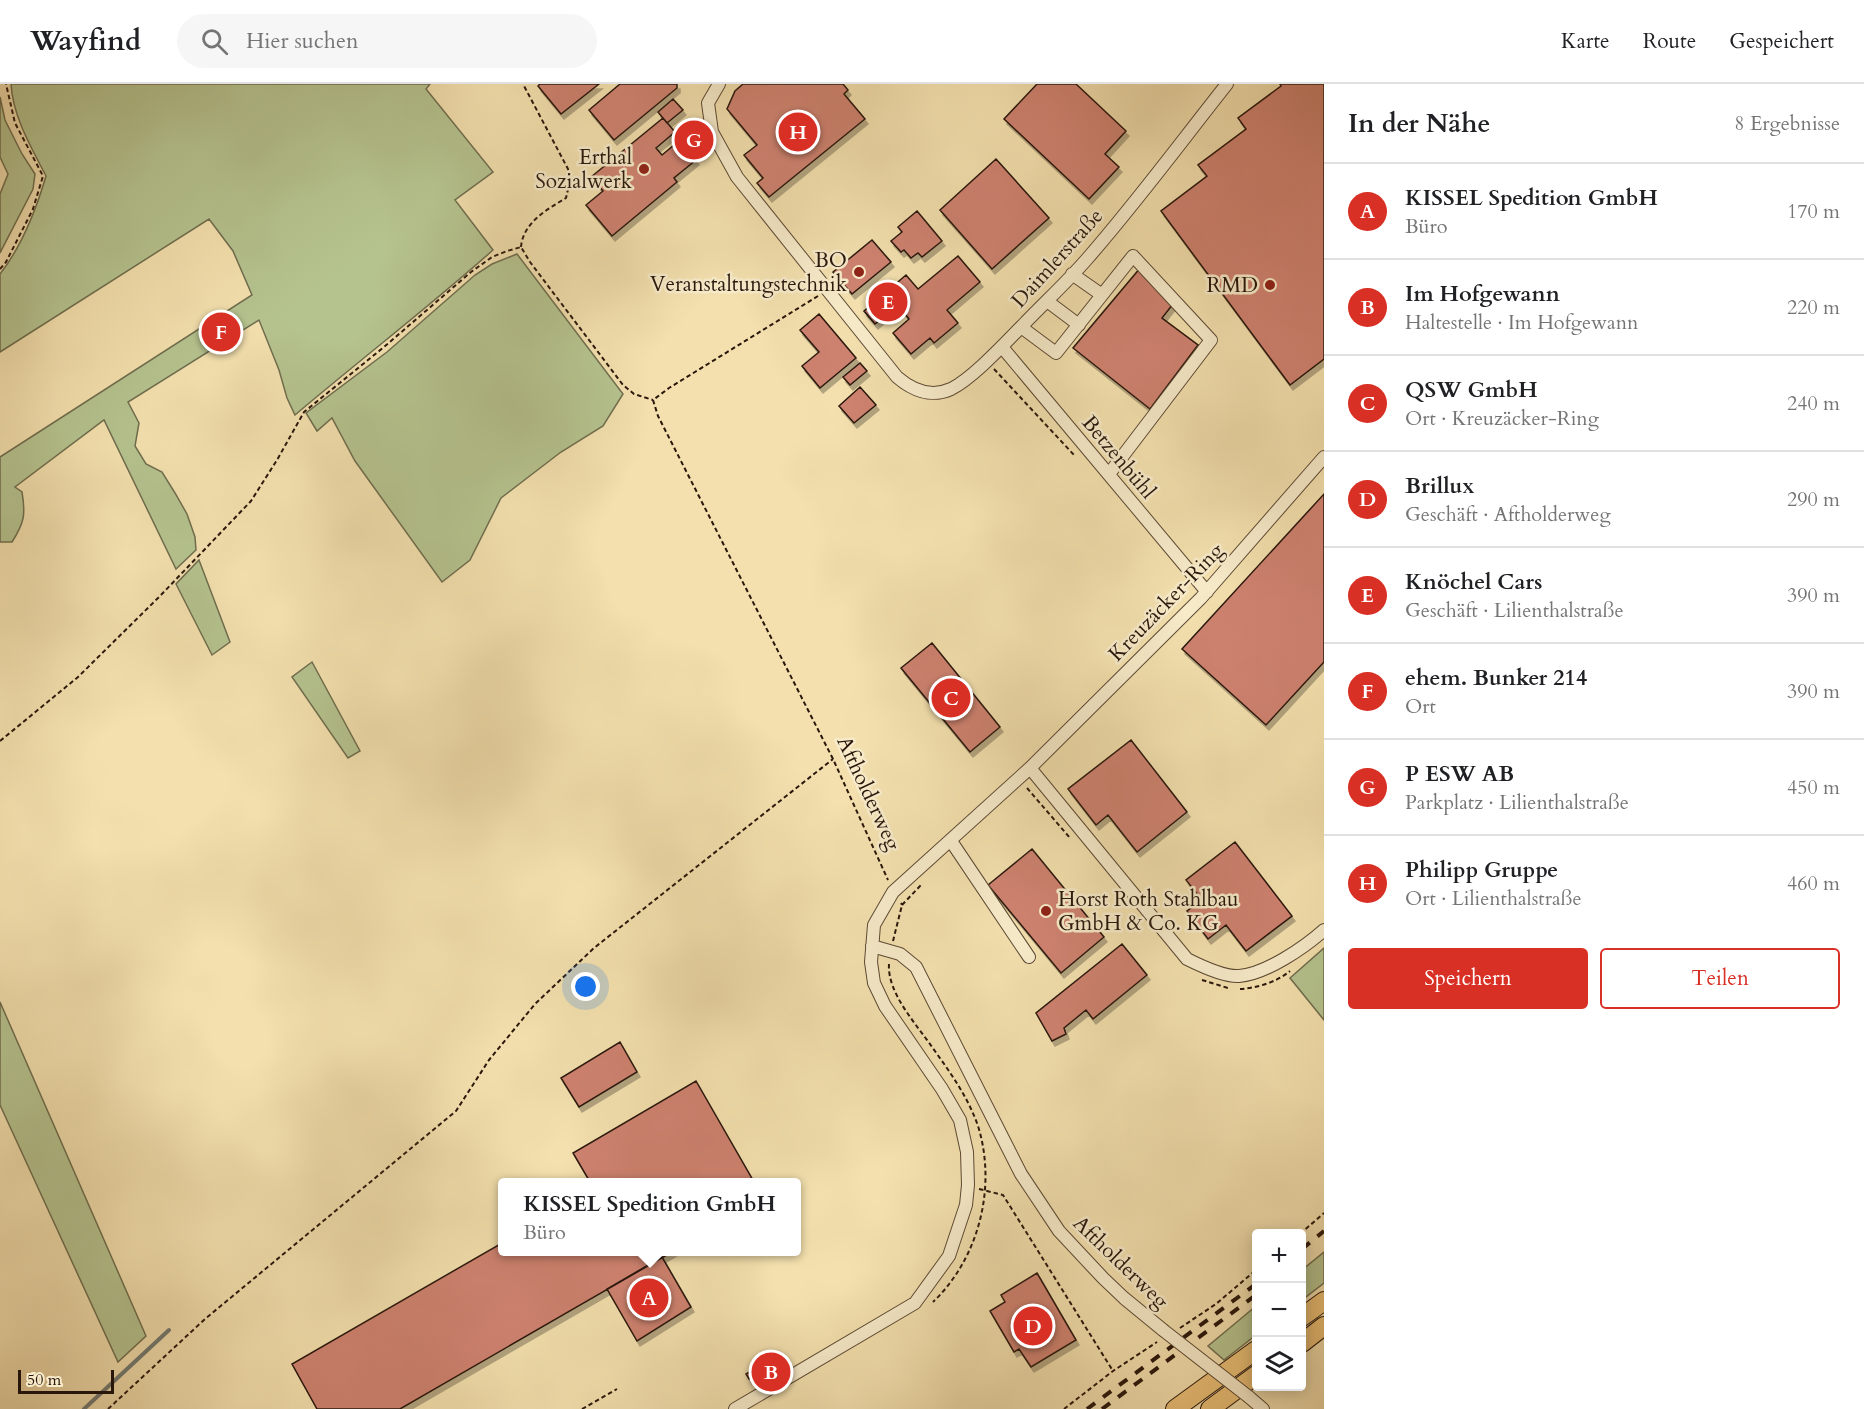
<!DOCTYPE html>
<html lang="de">
<head>
<meta charset="utf-8">
<style>
  :root { --surface:#fff; --page:#f6f6f6; --text:#202124; --muted:#757577; --line:#e0e0e0; --accent:#d93025 }
  body { margin:0; font-family:Cardo,serif; background:var(--page); color:var(--text) }
  .controls { position:absolute; right:18px; bottom:18px; display:grid; overflow:hidden; border-radius:6px; box-shadow:0 3px 15px #0003 }
  .controls button { width:54px; height:54px; display:grid; place-items:center; padding:0; border:0; border-bottom:2px solid var(--line); background:var(--surface); color:var(--text); font:30px sans-serif }
  .scale { position:absolute; left:18px; bottom:15px; width:96px; box-sizing:border-box; padding-left:6px; border:3px solid #29170c; border-top:0; font-size:16px; line-height:21px; white-space:nowrap; color:#29170c; -webkit-text-stroke:4px #f7ebca; paint-order:stroke }
  .you { position:absolute; left:586px; top:903px; width:21px; height:21px; margin:-15px; border:4px solid #fff; border-radius:50%; background:#1a73e8; box-shadow:0 0 0 9px #1a73e833 }
  .badge { display:grid; place-items:center; width:39px; height:39px; border-radius:50%; background:var(--accent); color:#fff; font-size:20px; font-weight:700 }
  .pin { position:absolute; translate:-50% -50%; border:3px solid #fff; box-shadow:0 2px 6px #0006 }
  .popup { position:absolute; left:498px; top:1094px; width:303px; height:78px; box-sizing:border-box; display:grid; place-content:center; border-radius:6px; background:var(--surface); filter:drop-shadow(0 2px 4px #0005); font-size:20px; white-space:nowrap; color:var(--muted) }
  .popup b { font-size:22px; color:var(--text) }
  .popup::after { content:''; position:absolute; left:50%; top:100%; margin-left:-12px; border:12px solid transparent; border-top-color:var(--surface) }
  .list { margin:0; padding:0; list-style:none }
  h2 { display:flex; justify-content:space-between; align-items:center; height:78px; margin:0; padding:0 24px; font-size:26px }
  h2 small { font-size:20px; font-weight:400; color:var(--muted) }
  .list li { display:grid; grid-template-columns:39px 1fr auto; gap:18px; align-items:center; box-sizing:border-box; height:96px; padding:0 24px; border-top:2px solid var(--line) }
  .list b { display:block; font-size:22px; white-space:nowrap }
  .list p { margin:0; font-size:20px; white-space:nowrap; color:var(--muted) }
  .list em { font-size:20px; font-style:normal; color:var(--muted) }
  .actions { display:flex; gap:12px; padding:18px 24px }
  .actions a { flex:1; padding:14px 0; border:2px solid var(--accent); border-radius:6px; text-align:center; font-size:21px; color:var(--accent) }
  .actions .main { background:var(--accent); color:#fff }
  .icon { flex:none; width:33px; height:33px; fill:none; stroke:currentColor; stroke-width:2; stroke-linecap:round; stroke-linejoin:round }
  .map { position:relative; flex:none; width:1324px; height:1325px; overflow:hidden }
  header { display:flex; align-items:center; gap:36px; box-sizing:border-box; height:84px; padding:0 30px; background:var(--surface); border-bottom:2px solid var(--line) }
  header strong { font-size:28px }
  nav { display:flex; gap:33px; margin-inline-start:auto; font-size:21px }
  .search { width:420px; height:54px; background:var(--page); display:flex; align-items:center; gap:15px; box-sizing:border-box; padding:0 21px; border-radius:33px; color:var(--muted); font-size:22px }
  main { display:flex }
  aside { flex:1; background:var(--surface) }
  .map>svg:first-child { display:block }
  .green { fill:#b5c38f; stroke:#6f6d4e; stroke-width:1.5 }
  .lines { fill:none; stroke-linecap:round; stroke-linejoin:round }
  .stream { stroke:#717972; stroke-width:4 }
  .building { fill:#ce8270; stroke:#29170c; stroke-width:1.5; filter:url(#shadow) }
  .minor-casing { stroke:#5c4934; stroke-width:14 }
  .highway-casing { stroke:#29170c; stroke-width:20 }
  .path { stroke:#29170c; stroke-width:2; stroke-dasharray:4.5 3; stroke-linecap:butt }
  .minor { stroke:#f7ebca; stroke-width:12 }
  .highway { stroke:#eac077; stroke-width:18 }
  .rail { stroke:#29170c; stroke-width:4; stroke-dasharray:10 10; stroke-linecap:butt }
  .minor-bridge-casing { stroke:#5c4934; stroke-width:14; stroke-linecap:butt }
  .minor-bridge { stroke:#f7ebca; stroke-width:12 }
  .poi-dot { fill:#8f2418; stroke:#f7ebca; stroke-width:2 }
  .labels { text-anchor:middle; stroke-width:5; stroke-linejoin:round; paint-order:stroke }
  .poi-label { font-size:21px; fill:#29170c; stroke:#f7ebca; text-anchor:end }
  .street-label { font-size:21px; fill:#29170c; stroke:#f7ebca }
</style>
</head>
<body>
<header>
<strong>Wayfind</strong>
<div class="search"><svg class="icon" aria-label="search" viewBox="0 0 24 24"><circle cx="10" cy="10" r="6"/><path d="M15 15l6 6"/></svg>Hier suchen</div>
<nav><a>Karte</a><a>Route</a><a>Gespeichert</a></nav>
</header>
<main>
<div class="map">
<svg width="1324" height="1325" viewBox="0 0 1324 1325">
  <defs>
    <filter id="shadow"><feDropShadow dx="3" dy="5" stdDeviation="0" flood-color="#0004"/></filter>
  </defs>
  <rect width="100%" height="100%" fill="#f3e0ae"/>
  <filter id="stains"><feTurbulence type="fractalNoise" baseFrequency=".00333" numOctaves="4"/><feColorMatrix values="0 0 0 0 .2 0 0 0 0 .09 0 0 0 0 .02 0 0 0 .5 -.17"/></filter>
  <radialGradient id="worn" r=".72"><stop offset=".6" stop-color="#630" stop-opacity="0"/><stop offset="1" stop-color="#630" stop-opacity=".3"/></radialGradient>
  <!-- green -->
  <path class="green" d="M 11,0 L 430,0 L 426,5 L 493,88 L 455,116 L 493,166 C 429,223 361,275 295,331 L 287,314 L 279,286 L 259,236 L 128,318 L 139,339 L 135,362 L 146,380 L 162,388 L 175,409 L 187,430 L 195,453 L 196,466 L 176,485 L 104,336 L 15,403 L 22,408 C 26,431 24,439 12,458 L 0,458 L 0,373 L 252,211 L 233,167 L 209,135 L 0,268 L 0,190 C 22,162 36,126 46,92 C 31,63 13,33 11,0 Z
    M 0,13 L 5,36 L 22,70 L 35,90 L 33,105 L 0,169 L 0,110 L 8,90 L 0,73 Z
    M 517,170 L 623,310 L 603,342 L 561,368 L 501,414 L 470,476 L 442,498 L 355,377 L 332,334 L 317,347 L 306,329 L 387,268 L 475,191 L 492,180 Z
    M 199,476 L 230,558 L 212,571 L 176,500 Z
    M 312,578 L 360,667 L 348,674 L 292,593 Z
    M 1324,864 L 1324,936 L 1290,894 Z
    M 0,918 L 146,1252 L 118,1278 L 0,1021 Z
    M 1324,1168 L 1324,1199 L 1302,1216 L 1302,1186 Z
    M 1256,1222 L 1256,1251 L 1224,1276 L 1208,1262 Z"/>
  <g class="lines">
    <!-- stream -->
    <path class="stream" d="M 84,1325 L 169,1246"/>
  </g>
  <!-- building -->
  <path class="building" d="M 540,0 L 599,0 L 561,30 L 538,2 Z
    M 620,0 L 677,0 L 677,4 L 614,56 L 589,26 Z
    M 743,0 L 843,0 L 848,6 L 844,10 L 865,35 L 769,113 L 757,99 L 763,94 L 744,71 L 757,61 L 727,25 L 735,7 Z
    M 1037,0 L 1076,0 L 1126,47 L 1105,70 L 1119,83 L 1089,115 L 1004,35 Z
    M 1280,0 L 1324,0 L 1324,275 L 1290,301 L 1161,127 L 1207,92 L 1198,81 L 1246,45 L 1238,34 L 1281,2 Z
    M 673,15 L 683,26 L 667,39 L 658,28 Z
    M 663,34 L 675,48 L 656,64 L 662,71 L 680,56 L 696,76 L 674,94 L 677,98 L 612,152 L 586,121 L 603,107 L 591,93 Z
    M 996,75 L 1049,134 L 992,185 L 940,126 Z
    M 917,127 L 942,157 L 922,173 L 918,169 L 911,174 L 904,166 L 901,168 L 891,157 L 902,148 L 898,143 Z
    M 872,156 L 891,178 L 852,210 L 833,188 Z
    M 958,172 L 980,198 L 947,226 L 958,239 L 934,259 L 930,254 L 911,270 L 893,249 L 909,235 L 898,221 L 875,240 L 864,227 L 906,191 L 918,205 Z
    M 1141,183 L 1173,220 L 1162,234 L 1198,261 L 1150,325 L 1073,264 Z
    M 819,230 L 856,274 L 820,304 L 802,282 L 819,268 L 800,246 Z
    M 860,279 L 867,287 L 850,301 L 843,293 Z
    M 860,303 L 876,321 L 854,339 L 839,322 Z
    M 1324,410 L 1324,578 L 1266,641 L 1182,565 Z
    M 932,559 L 1000,643 L 970,668 L 901,584 Z
    M 1131,656 L 1187,728 L 1137,768 L 1108,731 L 1096,741 L 1068,705 Z
    M 1235,758 L 1292,832 L 1246,867 L 1226,841 L 1208,855 L 1187,827 L 1202,816 L 1186,796 Z
    M 1032,765 L 1104,853 L 1061,889 L 988,801 Z
    M 1122,860 L 1147,891 L 1093,935 L 1086,926 L 1064,944 L 1066,950 L 1052,957 L 1036,929 Z
    M 620,958 L 637,988 L 579,1023 L 561,994 Z
    M 696,997 L 754,1098 L 590,1098 L 573,1069 Z
    M 502,1159 L 502,1168 L 672,1168 L 400,1325 L 317,1325 L 292,1280 Z
    M 662,1173 L 691,1223 L 637,1257 L 607,1205 Z
    M 1037,1189 L 1076,1256 L 1031,1283 L 1019,1265 L 1014,1268 L 990,1227 L 1005,1218 L 1001,1211 Z
    M 757,1283 L 760,1288 L 749,1295 L 746,1290 Z"/>
  <g class="lines">
    <!-- minor casing -->
    <g class="minor-casing">
      <path id="minor" d="M 719,0 L 708,19 L 712,48 L 737,93 L 897,293 C 912,306 931,314 951,305 C 973,294 1005,259 1023,241 C 1044,219 1067,198 1087,175 C 1136,119 1181,58 1227,0
        M 1072,190 L 1102,211
        M 1047,217 L 1079,241
        M 1021,243 L 1056,269 L 1133,172 L 1211,256 L 1109,390
        M 1002,263 L 1207,508
        M 1030,684 L 1187,875 C 1199,881 1225,893 1239,892 C 1266,890 1305,863 1324,846
        M 951,757 L 1029,873
        M 872,862 L 900,870 L 916,883 L 1021,1090 L 1059,1147 L 1103,1194 L 1124,1214 L 1163,1246
        M 1249,1313 L 1263,1325
        M 735,1325 L 915,1219 L 949,1172 L 966,1121 L 968,1101 L 967,1068 L 960,1036 L 942,1005 L 885,922 L 874,899 L 871,878 L 874,841 L 893,808 L 1030,684 L 1201,514 L 1324,373"/>
    </g>
    <!-- highway casing -->
    <g class="highway-casing">
      <path id="highway" d="M 1302,1233 L 1324,1217
        M 1302,1259 L 1324,1242
        M 1175,1325 L 1256,1266
        M 1210,1325 L 1256,1291"/>
    </g>
    <!-- path -->
    <path class="path" d="M 692,69 L 702,58
      M 521,163 C 523,139 546,126 566,114 L 569,101 L 568,85 L 523,0
      M 0,185 L 6,178 L 33,125 L 43,92 L 15,39 L 6,0
      M 818,212 L 669,304 L 653,316 L 658,332 L 833,675 L 888,796
      M 994,285 L 1074,371
      M 0,657 L 78,593 L 160,512 L 251,417 L 277,376 L 304,328 L 384,263 L 471,188 L 492,173 L 507,167 L 521,163 L 530,178 L 623,301 L 634,310 L 653,316
      M 1027,704 L 1070,754
      M 902,821 L 921,801
      M 893,857 L 902,821 L 901,819
      M 889,880 C 887,909 917,941 932,963 C 950,988 968,1013 978,1042 C 997,1103 979,1174 933,1218
      M 1202,896 L 1228,904
      M 1240,905 C 1257,904 1277,898 1290,887
      M 979,1105 L 1003,1111 L 1113,1287
      M 1300,1150 L 1324,1129
      M 1180,1244 L 1216,1220 L 1256,1186
      M 108,1325 L 205,1235 L 456,1027 L 489,976 L 535,920 L 594,864 L 833,675
      M 582,1325 L 617,1305
      M 1064,1325 L 1113,1287 L 1157,1258"/>
    <!-- minor -->
    <use href="#minor" class="minor"/>
    <!-- highway -->
    <use href="#highway" class="highway"/>
    <!-- rail -->
    <path class="rail" d="M 1302,1165 L 1324,1147
      M 1087,1325 L 1256,1200
      M 1102,1325 L 1256,1211"/>
    <!-- minor-bridge casing -->
    <g class="minor-bridge-casing">
      <path id="minor-bridge" d="M 1163,1246 L 1249,1313"/>
    </g>
    <!-- minor-bridge -->
    <use href="#minor-bridge" class="minor-bridge"/>
  </g>
  <!-- markers -->
  <g class="poi-dot">
    <circle cx="644" cy="85" r="6"/>
    <circle cx="859" cy="188" r="6"/>
    <circle cx="1270" cy="201" r="6"/>
    <circle cx="1046" cy="827" r="6"/>
  </g>
  <g class="labels">
    <!-- poi labels -->
    <g class="poi-label">
      <text x="632" y="80">Erthal<tspan x="632" dy="24">Sozialwerk</tspan></text>
      <text x="847" y="183">BO<tspan x="847" dy="24">Veranstaltungstechnik</tspan></text>
      <text x="1258" y="208">RMD</text>
      <text x="1058" y="822" text-anchor="start">Horst Roth Stahlbau<tspan x="1058" dy="24">GmbH &amp; Co. KG</tspan></text>
    </g>
    <!-- street labels -->
    <g class="street-label">
      <text transform="translate(1057 174) rotate(-48)" y="7">Daimlerstraße</text>
      <text transform="translate(1119 373) rotate(50)" y="7">Betzenbühl</text>
      <text transform="translate(1166 518) rotate(-46)" y="7">Kreuzäcker-Ring</text>
      <text transform="translate(869 709) rotate(65)" y="7">Aftholderweg</text>
      <text transform="translate(1121 1178) rotate(44)" y="7">Aftholderweg</text>
    </g>
  </g>
  <rect width="100%" height="100%" filter="url(#stains)"/>
  <rect width="100%" height="100%" fill="url(#worn)"/>
</svg>
<div class="controls">
<button>+</button>
<button>−</button>
<button><svg class="icon" aria-label="layers" viewBox="0 0 24 24"><path d="M12 4l9 5-9 5-9-5zM3 14l9 5 9-5"/></svg></button>
</div>
<div class="scale">50 m</div>
<div class="you"></div>
<div class="pin badge" style="left:649px;top:1214px">A</div>
<div class="popup"><b>KISSEL Spedition GmbH</b>Büro</div>
<div class="pin badge" style="left:771px;top:1288px">B</div>
<div class="pin badge" style="left:951px;top:614px">C</div>
<div class="pin badge" style="left:1033px;top:1242px">D</div>
<div class="pin badge" style="left:888px;top:218px">E</div>
<div class="pin badge" style="left:221px;top:248px">F</div>
<div class="pin badge" style="left:694px;top:56px">G</div>
<div class="pin badge" style="left:798px;top:48px">H</div>
</div>
<aside>
<h2>In der Nähe<small>8 Ergebnisse</small></h2>
<ul class="list">
<li><span class="badge">A</span><div><b>KISSEL Spedition GmbH</b><p>Büro</p></div><em>170 m</em></li>
<li><span class="badge">B</span><div><b>Im Hofgewann</b><p>Haltestelle · Im Hofgewann</p></div><em>220 m</em></li>
<li><span class="badge">C</span><div><b>QSW GmbH</b><p>Ort · Kreuzäcker-Ring</p></div><em>240 m</em></li>
<li><span class="badge">D</span><div><b>Brillux</b><p>Geschäft · Aftholderweg</p></div><em>290 m</em></li>
<li><span class="badge">E</span><div><b>Knöchel Cars</b><p>Geschäft · Lilienthalstraße</p></div><em>390 m</em></li>
<li><span class="badge">F</span><div><b>ehem. Bunker 214</b><p>Ort</p></div><em>390 m</em></li>
<li><span class="badge">G</span><div><b>P ESW AB</b><p>Parkplatz · Lilienthalstraße</p></div><em>450 m</em></li>
<li><span class="badge">H</span><div><b>Philipp Gruppe</b><p>Ort · Lilienthalstraße</p></div><em>460 m</em></li>
</ul>
<div class="actions"><a class="main">Speichern</a><a>Teilen</a></div>
</aside>
</main>
</body>
</html>
